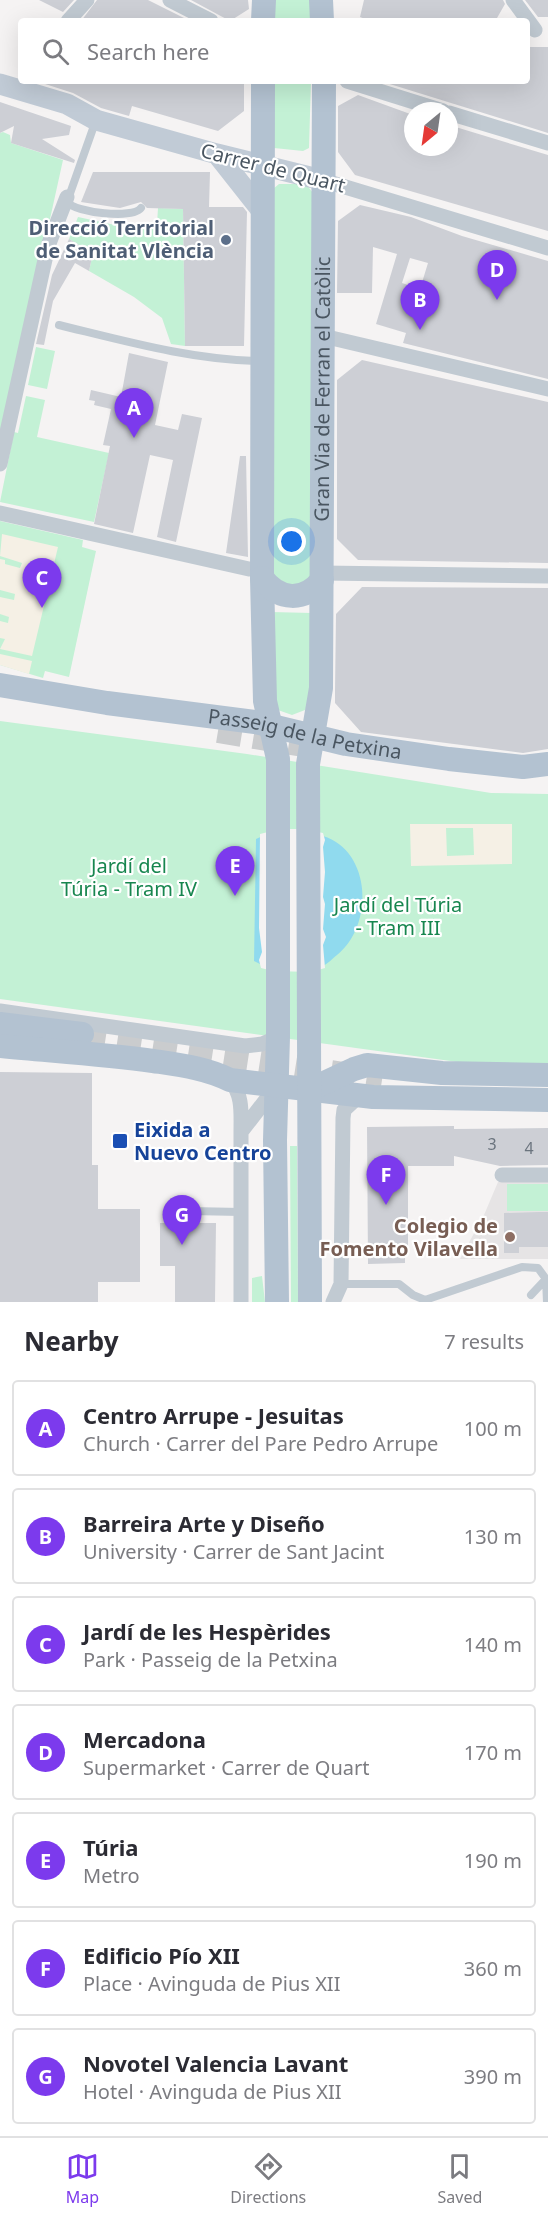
<!DOCTYPE html>
<html lang="en">
<head>
<meta charset="utf-8">
<style>
  :root { --surface:#fff; --page:#f2f2f3; --text:#2b2b33; --muted:#7c7c81; --line:#e1e1e2; --accent:#7c3aed }
  body { margin:0; font-family:"Noto Sans",sans-serif; background:var(--page); color:var(--text) }
  .compass { position:absolute; left:404px; top:102px; width:54px; height:54px; border-radius:50%; background:var(--surface); box-shadow:0 6px 24px #0002; rotate:209deg }
  .you { position:absolute; left:292px; top:542px; width:21px; height:21px; margin:-15px; border:4px solid #fff; border-radius:50%; background:#1a73e8; box-shadow:0 0 0 9px #1a73e833 }
  .badge { display:grid; place-items:center; width:39px; height:39px; border-radius:50%; background:var(--accent); color:#fff; font-size:20px; font-weight:700 }
  .pin { position:absolute; translate:-50% -50px; filter:drop-shadow(0 2px 3px #0008) }
  .pin::after { content:''; position:absolute; top:32px; width:21px; height:18px; background:inherit; clip-path:polygon(0 0,100% 0,50% 100%) }
  .list { margin:0; padding:0; list-style:none }
  h2 { display:flex; justify-content:space-between; align-items:center; height:78px; margin:0; padding:0 24px; font-size:26px }
  h2 small { font-size:20px; font-weight:400; color:var(--muted) }
  .list li { display:grid; grid-template-columns:39px 1fr auto; gap:18px; align-items:center; box-sizing:border-box; height:96px; margin:0 12px 12px; padding:0 12px; border:2px solid var(--line); border-radius:6px }
  .list b { display:block; font-size:22px; white-space:nowrap }
  .list p { margin:0; font-size:20px; white-space:nowrap; color:var(--muted) }
  .list em { font-size:20px; font-style:normal; color:var(--muted) }
  .icon { flex:none; width:33px; height:33px; fill:none; stroke:currentColor; stroke-width:2; stroke-linecap:round; stroke-linejoin:round }
  .map { position:relative; flex:none; width:548px; height:1302px; overflow:hidden }
  .search { position:absolute; background:var(--surface); box-shadow:0 6px 24px #0002; left:18px; right:18px; top:18px; height:66px; display:flex; align-items:center; gap:15px; box-sizing:border-box; padding:0 21px; border-radius:6px; color:var(--muted); font-size:22px }
  .sheet { height:834px; background:var(--surface) }
  nav { display:flex; justify-content:space-around; align-items:center; box-sizing:border-box; height:84px; border-top:2px solid var(--line); background:var(--surface); font-size:16px; color:var(--muted) }
  nav a { display:grid; justify-items:center; gap:3px }
  nav .on { color:var(--accent) }
  .map>svg:first-child { display:block }
  .education { fill:#e6e4e5 }
  .green { fill:#c3f1d5 }
  .sand { fill:#f5f0e5; fill-rule:evenodd }
  .water { fill:#90daee }
  .pier { fill:#f5f3f3 }
  .building { fill:#cdcfd5; fill-rule:evenodd }
  .lines { fill:none; stroke-linecap:round; stroke-linejoin:round }
  .primary-tunnel { stroke:#caccce; stroke-width:24; stroke-dasharray:24 12; stroke-linecap:butt }
  .lane { stroke:#c1cad2; stroke-width:8 }
  .street { stroke:#c1cad2; stroke-width:15 }
  .secondary { stroke:#c1cbd6; stroke-width:21 }
  .primary { stroke:#b3c2d1; stroke-width:24 }
  .service-dot { fill:#5c6f8a; stroke:#fff; stroke-width:2 }
  .transit-dot { fill:#1a4fb4; stroke:#fff; stroke-width:2 }
  .education-dot { fill:#8d6e63; stroke:#fff; stroke-width:2 }
  .labels { text-anchor:middle; stroke-width:4.5; stroke-linejoin:round; paint-order:stroke }
  .number-label { font-size:16px; fill:#6b747e }
  .street-label { font-size:20px; fill:#4a5661; stroke:#fff }
  .service-label { font-size:20px; font-weight:bold; fill:#4e5e75; stroke:#fff; text-anchor:end }
  .park-label { font-size:20px; fill:#17864f; stroke:#fff }
  .transit-label { font-size:20px; font-weight:bold; fill:#164399; stroke:#fff; text-anchor:start }
  .education-label { font-size:20px; font-weight:bold; fill:#785e54; stroke:#fff; text-anchor:end }
</style>
</head>
<body>
<div class="map">
<svg width="548" height="1302" viewBox="0 0 548 1302">
  <rect width="100%" height="100%" fill="#f5f3f3"/>
  <!-- education -->
  <path class="education" d="M 548,1181 L 548,1259 L 460,1259 L 484,1215 L 498,1182 Z"/>
  <!-- green -->
  <path class="green" d="M 271,0 L 311,0 L 311,21 L 271,21 Z
    M 272,81 L 311,81 L 309,148 L 303,151 L 274,148 Z
    M 3,132 L 10,135 L 11,143 L 63,160 L 0,446 L 0,133 Z
    M 279,184 L 306,184 L 313,193 L 312,582 L 307,588 L 272,582 L 273,189 Z
    M 158,208 L 183,209 L 185,346 L 171,344 L 162,318 L 134,297 L 89,271 L 93,253 L 69,239 L 78,217 L 115,225 L 157,224 Z
    M 36,347 L 55,351 L 47,389 L 28,385 Z
    M 26,396 L 45,400 L 37,437 L 109,453 L 94,522 L 0,502 L 14,432 L 18,433 Z
    M 0,521 L 83,540 L 82,547 L 96,551 L 69,677 L 45,671 L 43,678 L 0,665 Z
    M 271,612 L 312,613 L 309,703 L 305,710 L 292,715 L 278,710 L 273,703 Z
    M 0,721 L 247,754 L 491,793 L 548,794 L 548,1066 L 487,1066 L 0,999 Z
    M 290,1146 L 297,1146 L 298,1302 L 291,1302 Z
    M 507,1184 L 548,1184 L 548,1211 L 507,1211 Z
    M 262,1276 L 265,1302 L 252,1302 L 252,1278 Z"/>
  <!-- sand -->
  <path class="sand" d="M 2,534 L 58,547 L 32,656 L 0,649 L 5,639 L 0,638 L 0,621 L 8,623 L 9,617 L 0,614 L 0,597 L 14,600 L 15,594 L 0,590 L 0,559 L 5,560 L 5,564 L 20,568 L 22,563 L 0,556 Z
    M 0,654 L 32,661 L 29,674 L 0,665 Z
    M 410,824 L 512,824 L 512,864 L 411,866 ZM 446,828 L 473,828 L 474,855 L 447,856 Z"/>
  <!-- water -->
  <path class="water" d="M 267,834 C 284,835 307,832 323,836 C 372,851 374,926 337,955 C 333,958 327,965 322,966 C 309,970 278,965 262,965 L 254,961 L 256,839 Z"/>
  <!-- pier -->
  <path class="pier" d="M 280,829 L 303,829 L 323,833 L 325,840 L 323,847 L 325,872 L 323,897 L 325,904 L 323,929 L 326,937 L 323,945 L 325,968 L 311,972 L 273,971 L 261,968 L 259,960 L 262,952 L 259,928 L 260,834 Z"/>
  <!-- building -->
  <path class="building" d="M 39,0 L 74,0 L 63,12 Z
    M 97,0 L 148,0 L 190,21 L 81,21 Z
    M 191,0 L 248,0 L 249,9 L 230,21 Z
    M 364,0 L 503,0 L 505,4 L 497,18 L 365,19 L 360,17 Z
    M 525,0 L 548,0 L 548,17 L 538,17 Z
    M 527,47 L 548,47 L 548,133 L 380,81 L 527,81 Z
    M 43,81 L 244,81 L 244,111 L 218,131 L 132,106 L 129,116 L 101,108 L 73,93 L 42,83 Z
    M 358,95 L 413,115 L 413,147 L 449,147 L 449,125 L 548,155 L 548,231 L 355,175 L 338,152 L 338,106 Z
    M 0,102 L 71,126 L 69,135 L 42,139 L 75,160 L 74,163 L 11,143 L 14,126 L 0,133 Z
    M 93,172 L 210,172 L 209,207 L 243,207 L 247,212 L 244,346 L 185,346 L 183,209 L 147,208 L 141,202 L 120,208 L 81,202 Z
    M 360,205 L 411,217 L 462,236 L 548,261 L 548,379 L 403,343 L 406,333 L 376,324 L 397,254 L 373,247 L 372,293 L 337,293 L 338,221 ZM 410,258 L 428,263 L 420,289 L 402,283 Z
    M 69,239 L 93,253 L 89,271 L 75,263 L 53,301 L 44,345 L 36,344 L 52,275 Z
    M 129,353 L 168,362 L 155,425 L 178,430 L 182,414 L 202,418 L 176,542 L 157,537 L 173,460 L 150,455 L 133,533 L 94,524 L 110,446 L 103,445 L 111,409 L 94,405 L 95,401 L 89,400 L 91,390 L 121,397 Z
    M 362,360 L 548,402 L 548,563 L 358,560 L 337,539 L 337,380 Z
    M 240,456 L 246,456 L 248,557 L 226,553 Z
    M 362,587 L 548,588 L 548,749 L 523,753 L 361,732 L 335,703 L 335,691 L 336,614 Z
    M 0,1072 L 92,1073 L 92,1165 L 98,1165 L 98,1209 L 140,1209 L 140,1282 L 98,1282 L 98,1302 L 0,1302 Z
    M 454,1126 L 454,1129 L 548,1128 L 548,1165 L 500,1166 L 454,1156 L 454,1166 L 408,1166 L 408,1247 L 405,1247 L 405,1263 L 368,1264 L 367,1127 Z
    M 175,1203 L 190,1203 L 185,1208 L 185,1213 L 196,1217 L 196,1223 L 216,1223 L 215,1302 L 175,1302 L 175,1266 L 160,1266 L 160,1223 L 175,1223 Z
    M 539,1212 L 548,1212 L 548,1247 L 519,1247 L 519,1253 L 504,1253 L 504,1213 Z"/>
  <g class="lines">
    <!-- primary-tunnel -->
    <path class="primary-tunnel" d="M 218,731 L 322,748
      M 82,1034 L 382,1080"/>
    <!-- lane -->
    <path class="lane" d="M 96,120 L 67,202 C 76,213 133,219 141,208
      M 59,325 C 125,341 192,360 260,361
      M 190,1211 L 241,1212
      M 341,1284 L 399,1284 L 413,1295 L 425,1300 L 522,1267 L 538,1268 L 546,1279
      M 531,1295 L 546,1279 L 547,1302"/>
    <!-- street -->
    <path class="street" d="M 170,0 L 211,21
      M 513,0 L 535,30
      M 68,21 L 87,0
      M 347,81 L 443,111
      M 449,113 L 548,143
      M 322,180 L 548,248
      M 323,336 L 548,389
      M 0,464 L 48,246 L 67,197
      M 0,513 L 249,569
      M 322,573 L 548,576
      M 0,1011 L 245,1046 L 262,1044 L 278,1037
      M 230,1080 C 243,1095 241,1112 241,1132
      M 502,1175 L 548,1175
      M 241,1302 L 241,1132 L 275,1088
      M 333,1302 L 341,1284 L 343,1118 L 344,1110 L 359,1096"/>
    <!-- secondary -->
    <path class="secondary" d="M 0,84 L 67,104 L 96,120 L 217,154 L 322,180
      M 217,154 L 262,211"/>
    <!-- primary -->
    <g class="primary">
      <path d="M 321,0 L 322,21"/>
      <path d="M 263,21 L 264,0"/>
      <path d="M 263,81 L 262,578 L 265,701 L 278,759 L 278,1037 L 275,1140 L 277,1302"/>
      <path d="M 262,578 C 279,601 304,602 322,580"/>
      <path id="s1" d="M 0,685 L 107,703 L 255,722 L 346,744 L 449,759 L 523,767 L 548,764"/>
      <path d="M 0,1024 L 82,1034"/>
      <path d="M 0,1046 C 51,1051 102,1054 153,1061 C 180,1065 206,1068 230,1080 L 373,1097 L 548,1100"/>
      <path d="M 309,1090 L 354,1069 L 367,1065 L 442,1073 L 548,1075"/>
      <path id="s2" d="M 310,1302 L 308,764 L 321,688 L 324,81"/>
    </g>
  </g>
  <!-- markers -->
  <circle class="service-dot" cx="226" cy="240" r="6"/>
  <rect class="transit-dot" x="112" y="1133" width="16" height="16" rx="3"/>
  <circle class="education-dot" cx="510" cy="1237" r="6"/>
  <g class="labels">
    <!-- number labels -->
    <g class="number-label">
      <text x="492" y="1150">3</text>
      <text x="529" y="1154">4</text>
    </g>
    <!-- street labels -->
    <g class="street-label">
      <text transform="translate(273 168) rotate(14)" y="7">Carrer de Quart</text>
      <text dy="7" stroke="none"><textPath href="#s2" startOffset="914">Gran Via de Ferran el Catòlic</textPath></text>
      <text dy="7" stroke="none"><textPath href="#s1" startOffset="309">Passeig de la Petxina</textPath></text>
    </g>
    <!-- service labels -->
    <g class="service-label">
      <text x="214" y="235">Direcció Territorial<tspan x="214" dy="23">de Sanitat Vlència</tspan></text>
    </g>
    <!-- park labels -->
    <g class="park-label">
      <text x="129" y="873">Jardí del<tspan x="129" dy="23">Túria - Tram IV</tspan></text>
      <text x="398" y="912">Jardí del Túria<tspan x="398" dy="23">- Tram III</tspan></text>
    </g>
    <!-- transit labels -->
    <g class="transit-label">
      <text x="134" y="1137">Eixida a<tspan x="134" dy="23">Nuevo Centro</tspan></text>
    </g>
    <!-- education labels -->
    <g class="education-label">
      <text x="498" y="1233">Colegio de<tspan x="498" dy="23">Fomento Vilavella</tspan></text>
    </g>
  </g>
</svg>
<svg class="compass" viewBox="-18 -18 36 36"><path d="M0-13l5 13h-10z" fill="#e53935"/><path d="M0 13l5-13h-10z" fill="#7c7c81"/></svg>
<div class="you"></div>
<div class="pin badge" style="left:134px;top:438px">A</div>
<div class="pin badge" style="left:420px;top:330px">B</div>
<div class="pin badge" style="left:42px;top:608px">C</div>
<div class="pin badge" style="left:497px;top:300px">D</div>
<div class="pin badge" style="left:235px;top:896px">E</div>
<div class="pin badge" style="left:386px;top:1205px">F</div>
<div class="pin badge" style="left:182px;top:1245px">G</div>
<div class="search"><svg class="icon" aria-label="search" viewBox="0 0 24 24"><circle cx="10" cy="10" r="6"/><path d="M15 15l6 6"/></svg>Search here</div>
</div>
<section class="sheet">
<h2>Nearby<small>7 results</small></h2>
<ul class="list">
<li><span class="badge">A</span><div><b>Centro Arrupe - Jesuitas</b><p>Church · Carrer del Pare Pedro Arrupe</p></div><em>100 m</em></li>
<li><span class="badge">B</span><div><b>Barreira Arte y Diseño</b><p>University · Carrer de Sant Jacint</p></div><em>130 m</em></li>
<li><span class="badge">C</span><div><b>Jardí de les Hespèrides</b><p>Park · Passeig de la Petxina</p></div><em>140 m</em></li>
<li><span class="badge">D</span><div><b>Mercadona</b><p>Supermarket · Carrer de Quart</p></div><em>170 m</em></li>
<li><span class="badge">E</span><div><b>Túria</b><p>Metro</p></div><em>190 m</em></li>
<li><span class="badge">F</span><div><b>Edificio Pío XII</b><p>Place · Avinguda de Pius XII</p></div><em>360 m</em></li>
<li><span class="badge">G</span><div><b>Novotel Valencia Lavant</b><p>Hotel · Avinguda de Pius XII</p></div><em>390 m</em></li>
</ul>
</section>
<nav>
<a class="on"><svg class="icon" aria-label="map" viewBox="0 0 24 24"><path d="M3 6l6-2 6 2 6-2v14l-6 2-6-2-6 2zM9 4v14M15 6v14"/></svg>Map</a>
<a><svg class="icon" aria-label="directions" viewBox="0 0 24 24"><path d="M12 3l9 9-9 9-9-9zM9 14v-3h6M13 9l2 2-2 2"/></svg>Directions</a>
<a><svg class="icon" aria-label="saved" viewBox="0 0 24 24"><path d="M7 4h10v16l-5-4-5 4z"/></svg>Saved</a>
</nav>
</body>
</html>
